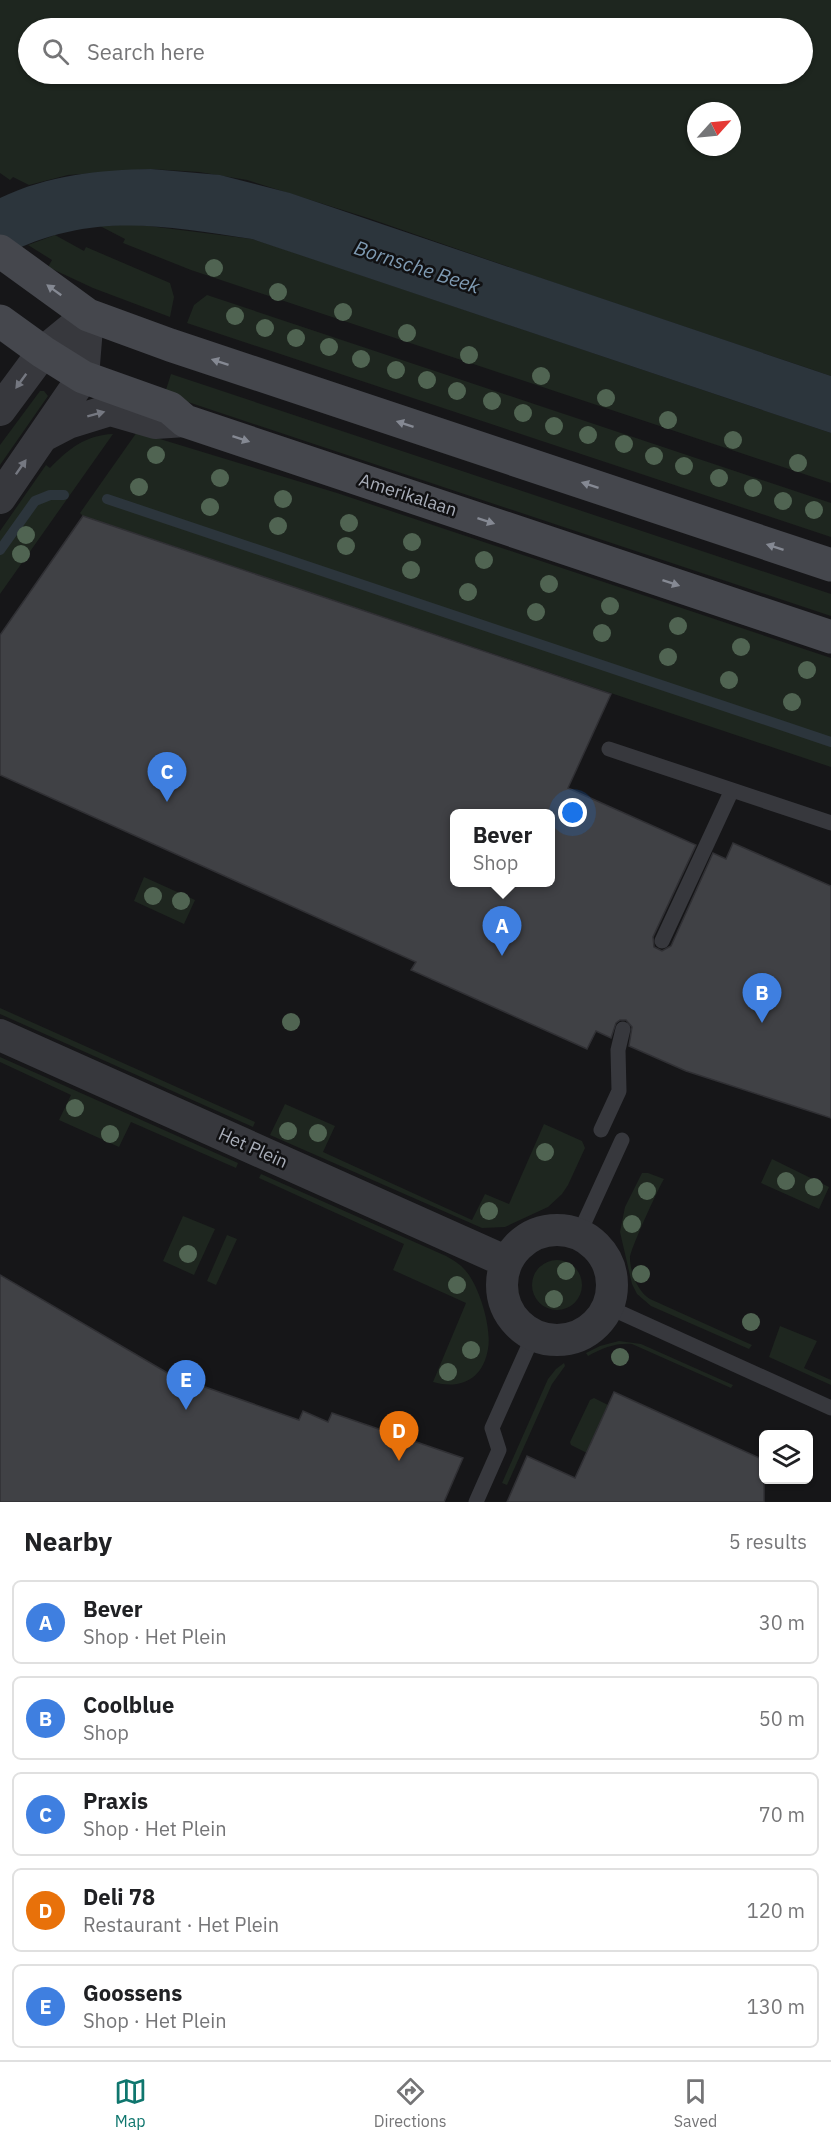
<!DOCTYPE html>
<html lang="en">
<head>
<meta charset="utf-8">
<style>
  :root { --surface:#fff; --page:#f6f6f6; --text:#202124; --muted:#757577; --line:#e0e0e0; --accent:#0f766e }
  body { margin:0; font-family:"IBM Plex Sans",sans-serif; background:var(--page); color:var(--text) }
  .controls { position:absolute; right:18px; bottom:18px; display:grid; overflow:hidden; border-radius:9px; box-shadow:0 2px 4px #0004 }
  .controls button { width:54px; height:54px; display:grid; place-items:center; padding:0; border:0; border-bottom:2px solid var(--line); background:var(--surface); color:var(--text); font:30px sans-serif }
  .compass { position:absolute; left:687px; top:102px; width:54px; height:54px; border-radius:50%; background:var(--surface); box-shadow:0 2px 4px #0004; rotate:63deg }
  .you { position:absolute; left:573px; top:813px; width:21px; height:21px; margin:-15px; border:4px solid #fff; border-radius:50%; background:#1a73e8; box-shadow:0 0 0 9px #1a73e833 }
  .badge { display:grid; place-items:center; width:39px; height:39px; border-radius:50%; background:var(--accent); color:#fff; font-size:20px; font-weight:700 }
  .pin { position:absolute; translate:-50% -50px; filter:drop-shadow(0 2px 3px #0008) }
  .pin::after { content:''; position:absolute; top:32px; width:21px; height:18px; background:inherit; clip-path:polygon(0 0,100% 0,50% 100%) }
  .popup { position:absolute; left:450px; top:809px; width:105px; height:78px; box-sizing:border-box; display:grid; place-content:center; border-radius:9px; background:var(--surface); filter:drop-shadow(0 2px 4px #0005); font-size:20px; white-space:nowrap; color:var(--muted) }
  .popup b { font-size:22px; color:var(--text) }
  .popup::after { content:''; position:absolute; left:50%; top:100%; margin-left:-12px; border:12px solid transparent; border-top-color:var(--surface) }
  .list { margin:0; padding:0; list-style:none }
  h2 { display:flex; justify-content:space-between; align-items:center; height:78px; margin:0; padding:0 24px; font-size:26px }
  h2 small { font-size:20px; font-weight:400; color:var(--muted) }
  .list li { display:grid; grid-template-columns:39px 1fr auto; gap:18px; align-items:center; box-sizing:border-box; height:84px; margin:0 12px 12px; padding:0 12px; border:2px solid var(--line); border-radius:9px }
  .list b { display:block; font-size:22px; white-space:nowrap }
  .list p { margin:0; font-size:20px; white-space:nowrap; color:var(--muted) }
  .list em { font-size:20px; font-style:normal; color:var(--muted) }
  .icon { flex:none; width:33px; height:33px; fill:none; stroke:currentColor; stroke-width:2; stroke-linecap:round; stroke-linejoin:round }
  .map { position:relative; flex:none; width:831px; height:1502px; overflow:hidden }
  .search { position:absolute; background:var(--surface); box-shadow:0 2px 4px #0004; left:18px; right:18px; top:18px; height:66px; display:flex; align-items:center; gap:15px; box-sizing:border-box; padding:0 21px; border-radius:33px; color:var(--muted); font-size:22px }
  .sheet { height:558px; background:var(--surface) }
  nav { display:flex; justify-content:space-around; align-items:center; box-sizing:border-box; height:84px; border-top:2px solid var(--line); background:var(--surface); font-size:16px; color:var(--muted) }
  nav a { display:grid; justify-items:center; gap:3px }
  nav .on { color:var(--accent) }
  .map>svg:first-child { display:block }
  .green { fill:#1e261f; fill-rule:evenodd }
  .water { fill:#2c353c }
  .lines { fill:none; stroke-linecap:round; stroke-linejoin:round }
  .stream { stroke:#2c353c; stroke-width:10 }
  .building { fill:#404145; stroke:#303034; stroke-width:1.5; fill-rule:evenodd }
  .service { stroke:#37383d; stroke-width:15 }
  .minor { stroke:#37383d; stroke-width:32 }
  .secondary { stroke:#45474d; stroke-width:33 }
  .tree { fill:#506452 }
  .oneway { fill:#858993 }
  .oneway2 { fill:#757881 }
  .labels { text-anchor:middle; stroke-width:5; stroke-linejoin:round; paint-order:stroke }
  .street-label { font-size:18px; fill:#a8adb8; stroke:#111113 }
  .water-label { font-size:20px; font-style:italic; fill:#7f9bb3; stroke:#111113 }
</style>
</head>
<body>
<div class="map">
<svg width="831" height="1502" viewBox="0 0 831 1502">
  <rect width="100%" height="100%" fill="#161618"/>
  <!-- green -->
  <path class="green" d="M 0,0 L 831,0 L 831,376 L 555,283 L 368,218 L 247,180 L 199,172 L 151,169 L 68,175 L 29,185 L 13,177 L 10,180 L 0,173 ZM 28,28 L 802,28 L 802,74 L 28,74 ZM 696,111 L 732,111 L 732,147 L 696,147 Z
    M 133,224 L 252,239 L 274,246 L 831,433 L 831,483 L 191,270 L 123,243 L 125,239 L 100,226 Z
    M 55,235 L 84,251 L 86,247 L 170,283 L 174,297 L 170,317 L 93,288 L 48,267 L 52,260 L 28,245 Z
    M 207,295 L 831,503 L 831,537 L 187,323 L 194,305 Z
    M 171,374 L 831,594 L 831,616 L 188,402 L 165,393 Z
    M 40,391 L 44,391 L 48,396 L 0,465 L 0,445 Z
    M 137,432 L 337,493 L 831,658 L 831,767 L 83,516 L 80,513 Z
    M 113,434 L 0,594 L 0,531 L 46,465 L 50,468 C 68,449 86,435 113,434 Z
    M 144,877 L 195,900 L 184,924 L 134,901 Z
    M 0,1008 L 255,1122 L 253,1127 L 0,1014 Z
    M 0,1057 L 238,1163 L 236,1168 L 131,1122 L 119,1147 L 59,1120 L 71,1095 L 0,1062 Z
    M 285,1104 L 335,1126 L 323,1152 L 472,1220 L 485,1194 L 509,1204 L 544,1124 L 582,1141 L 585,1148 L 568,1185 L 562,1194 L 548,1207 L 505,1227 L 482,1228 L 270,1135 Z
    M 772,1159 L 829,1187 L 819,1209 L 761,1183 Z
    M 642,1173 L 648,1173 L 664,1179 C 658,1189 630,1250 630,1258 C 630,1272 638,1292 650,1299 L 752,1345 L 749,1349 L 651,1306 L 637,1294 L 632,1284 L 620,1232 L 625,1207 Z
    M 261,1174 L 446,1256 C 453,1260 460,1264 465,1270 C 479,1285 492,1328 488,1349 C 483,1379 461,1390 433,1382 L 466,1303 L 393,1270 L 404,1244 L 259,1178 Z
    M 183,1216 L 215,1229 L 194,1275 L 163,1261 Z
    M 227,1235 L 237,1239 L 216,1285 L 207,1281 Z
    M532 1285a25 25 0 1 1 50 0a25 25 0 1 1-50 0Z
    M 780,1326 L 817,1341 L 804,1368 L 831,1380 L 831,1385 L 769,1357 Z
    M 619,1341 L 641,1344 L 733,1385 L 731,1388 L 632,1344 C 615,1343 603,1348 588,1356 L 586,1353 L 600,1346 Z
    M 564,1363 L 565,1366 L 552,1384 L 507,1485 L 502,1483 L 548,1379 L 556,1369 Z
    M 594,1398 L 608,1405 L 587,1453 L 571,1445 L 570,1442 L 590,1400 Z"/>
  <!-- water -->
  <path class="water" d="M 151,169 L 220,175 L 290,193 L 831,376 L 831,433 L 252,239 C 158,225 89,211 0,257 L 0,198 C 48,175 99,170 151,169 Z"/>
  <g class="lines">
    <!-- stream -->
    <path class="stream" d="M 107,499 L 831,742
      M 0,550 L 35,501 L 50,495 L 64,495"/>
  </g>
  <!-- building -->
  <path class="building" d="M 83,516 L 611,694 L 568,788 L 696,845 L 653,937 L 654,947 L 662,951 L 671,946 L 713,853 L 726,859 L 733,843 L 831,886 L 831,1118 L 686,1071 L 629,1046 L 632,1027 L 626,1020 L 620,1020 L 616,1023 L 611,1038 L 596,1031 L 587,1049 L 411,970 L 416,962 L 0,775 L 0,635 ZM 454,813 L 550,813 L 550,882 L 454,882 Z
    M 0,1275 L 171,1375 L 299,1420 L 303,1411 L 328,1422 L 332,1413 L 463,1458 L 444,1502 L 0,1502 Z
    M 614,1392 L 764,1460 L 764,1502 L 507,1502 L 527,1456 L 575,1478 Z"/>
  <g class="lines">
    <!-- service -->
    <path class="service" d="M 609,749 L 831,823
      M 662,941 L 732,790
      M 601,1130 L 619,1091 L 618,1050 L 623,1029
      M 579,1234 L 622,1140
      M 608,1307 L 831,1408
      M 476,1502 L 499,1450 L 492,1428 L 534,1334"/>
    <!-- minor -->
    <path class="minor" d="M 0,410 L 43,352 L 88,315
      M 43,436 L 68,423 L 110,410 L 155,423 L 185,421
      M 0,498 L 83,377 L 88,315
      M 0,1035 L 507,1262
      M502 1285a55 55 0 1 1 110 0a55 55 0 1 1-110 0Z"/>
    <!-- secondary -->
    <path class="secondary" d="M 0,251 L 88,315 L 170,345 L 831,565
      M 0,321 L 43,352 L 83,377 L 170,408 L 185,421 L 831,637"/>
  </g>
  <!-- trees -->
  <g class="tree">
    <circle cx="214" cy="268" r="9"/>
    <circle cx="278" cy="292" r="9"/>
    <circle cx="343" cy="312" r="9"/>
    <circle cx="235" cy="316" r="9"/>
    <circle cx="265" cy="328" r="9"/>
    <circle cx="407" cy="333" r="9"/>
    <circle cx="296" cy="338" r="9"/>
    <circle cx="329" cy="347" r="9"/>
    <circle cx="469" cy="355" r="9"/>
    <circle cx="361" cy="359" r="9"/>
    <circle cx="396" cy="370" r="9"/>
    <circle cx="541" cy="376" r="9"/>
    <circle cx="427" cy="380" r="9"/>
    <circle cx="457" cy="391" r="9"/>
    <circle cx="606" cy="398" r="9"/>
    <circle cx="492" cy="401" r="9"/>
    <circle cx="523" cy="413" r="9"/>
    <circle cx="668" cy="420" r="9"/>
    <circle cx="554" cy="426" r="9"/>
    <circle cx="588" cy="435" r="9"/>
    <circle cx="733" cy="440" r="9"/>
    <circle cx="624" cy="444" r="9"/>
    <circle cx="156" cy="455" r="9"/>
    <circle cx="654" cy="456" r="9"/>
    <circle cx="798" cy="463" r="9"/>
    <circle cx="684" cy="466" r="9"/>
    <circle cx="220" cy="478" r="9"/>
    <circle cx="719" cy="478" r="9"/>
    <circle cx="139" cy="487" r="9"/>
    <circle cx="753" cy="488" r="9"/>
    <circle cx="283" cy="499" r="9"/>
    <circle cx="783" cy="501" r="9"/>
    <circle cx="210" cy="507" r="9"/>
    <circle cx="814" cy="510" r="9"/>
    <circle cx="349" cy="523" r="9"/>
    <circle cx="278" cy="526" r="9"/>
    <circle cx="26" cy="535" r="9"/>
    <circle cx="412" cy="542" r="9"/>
    <circle cx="346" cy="546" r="9"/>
    <circle cx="21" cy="554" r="9"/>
    <circle cx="484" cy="560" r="9"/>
    <circle cx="411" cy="570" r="9"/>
    <circle cx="549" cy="584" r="9"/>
    <circle cx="468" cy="592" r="9"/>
    <circle cx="610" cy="606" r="9"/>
    <circle cx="536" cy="612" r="9"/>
    <circle cx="678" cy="626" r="9"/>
    <circle cx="602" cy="633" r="9"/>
    <circle cx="741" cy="647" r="9"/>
    <circle cx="668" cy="657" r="9"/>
    <circle cx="807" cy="670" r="9"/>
    <circle cx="729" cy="680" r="9"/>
    <circle cx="792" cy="702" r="9"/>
    <circle cx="153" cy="896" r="9"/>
    <circle cx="181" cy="901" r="9"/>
    <circle cx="291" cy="1022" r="9"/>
    <circle cx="75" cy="1108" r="9"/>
    <circle cx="288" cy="1131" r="9"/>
    <circle cx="318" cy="1133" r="9"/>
    <circle cx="110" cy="1134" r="9"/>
    <circle cx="545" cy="1152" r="9"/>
    <circle cx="786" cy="1181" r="9"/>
    <circle cx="814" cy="1187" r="9"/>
    <circle cx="647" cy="1191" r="9"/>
    <circle cx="489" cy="1211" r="9"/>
    <circle cx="632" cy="1224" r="9"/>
    <circle cx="188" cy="1254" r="9"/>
    <circle cx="566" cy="1271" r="9"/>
    <circle cx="641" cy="1274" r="9"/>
    <circle cx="457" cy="1285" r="9"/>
    <circle cx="554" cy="1299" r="9"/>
    <circle cx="751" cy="1322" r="9"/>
    <circle cx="471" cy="1350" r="9"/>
    <circle cx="620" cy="1357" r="9"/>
    <circle cx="448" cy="1372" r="9"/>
  </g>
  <!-- one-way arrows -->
  <defs><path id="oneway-solid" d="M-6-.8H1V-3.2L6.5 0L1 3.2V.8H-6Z" transform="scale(1.5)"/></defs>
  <g class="oneway">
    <use href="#oneway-solid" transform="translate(54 290) rotate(-144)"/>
    <use href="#oneway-solid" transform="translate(220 362) rotate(-162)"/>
    <use href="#oneway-solid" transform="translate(405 424) rotate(-162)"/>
    <use href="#oneway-solid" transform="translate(241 439) rotate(18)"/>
    <use href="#oneway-solid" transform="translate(590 485) rotate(-162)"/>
    <use href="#oneway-solid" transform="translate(486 521) rotate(18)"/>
    <use href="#oneway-solid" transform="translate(775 547) rotate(-162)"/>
    <use href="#oneway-solid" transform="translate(671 583) rotate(18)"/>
  </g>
  <g class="oneway2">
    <use href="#oneway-solid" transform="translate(21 381) rotate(126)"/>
    <use href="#oneway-solid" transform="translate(96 414) rotate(-15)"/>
    <use href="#oneway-solid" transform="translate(21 467) rotate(-55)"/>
  </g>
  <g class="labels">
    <!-- street labels -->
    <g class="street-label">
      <text transform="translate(408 495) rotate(18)" y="6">Amerikalaan</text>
      <text transform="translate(253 1148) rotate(24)" y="6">Het Plein</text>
    </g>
    <!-- water labels -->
    <g class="water-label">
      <text transform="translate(417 267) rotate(18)" y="7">Bornsche Beek</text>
    </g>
  </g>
</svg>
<div class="controls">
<button><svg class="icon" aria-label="layers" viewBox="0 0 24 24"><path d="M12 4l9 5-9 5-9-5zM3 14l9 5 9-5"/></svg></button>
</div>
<svg class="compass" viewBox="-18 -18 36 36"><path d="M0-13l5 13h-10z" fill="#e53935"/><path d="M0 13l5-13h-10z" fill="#757577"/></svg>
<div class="you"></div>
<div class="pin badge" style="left:502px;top:956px;background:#3f7fe0">A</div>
<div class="popup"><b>Bever</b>Shop</div>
<div class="pin badge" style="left:762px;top:1023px;background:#3f7fe0">B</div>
<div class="pin badge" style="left:167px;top:802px;background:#3f7fe0">C</div>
<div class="pin badge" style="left:399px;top:1461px;background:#e8710a">D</div>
<div class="pin badge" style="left:186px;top:1410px;background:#3f7fe0">E</div>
<div class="search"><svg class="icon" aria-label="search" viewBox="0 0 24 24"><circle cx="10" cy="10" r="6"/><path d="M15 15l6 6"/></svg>Search here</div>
</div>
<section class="sheet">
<h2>Nearby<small>5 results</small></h2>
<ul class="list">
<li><span class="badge" style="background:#3f7fe0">A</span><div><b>Bever</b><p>Shop · Het Plein</p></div><em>30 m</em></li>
<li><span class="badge" style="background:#3f7fe0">B</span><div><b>Coolblue</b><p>Shop</p></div><em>50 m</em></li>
<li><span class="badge" style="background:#3f7fe0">C</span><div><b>Praxis</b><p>Shop · Het Plein</p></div><em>70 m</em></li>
<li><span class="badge" style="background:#e8710a">D</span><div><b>Deli 78</b><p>Restaurant · Het Plein</p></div><em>120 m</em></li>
<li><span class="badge" style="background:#3f7fe0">E</span><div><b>Goossens</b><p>Shop · Het Plein</p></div><em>130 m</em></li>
</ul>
</section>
<nav>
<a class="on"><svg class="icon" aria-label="map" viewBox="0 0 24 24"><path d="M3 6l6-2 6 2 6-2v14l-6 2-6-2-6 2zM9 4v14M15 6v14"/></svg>Map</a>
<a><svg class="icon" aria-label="directions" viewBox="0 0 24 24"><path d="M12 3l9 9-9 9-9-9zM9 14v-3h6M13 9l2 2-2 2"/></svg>Directions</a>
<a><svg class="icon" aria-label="saved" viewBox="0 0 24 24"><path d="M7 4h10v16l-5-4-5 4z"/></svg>Saved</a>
</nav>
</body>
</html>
